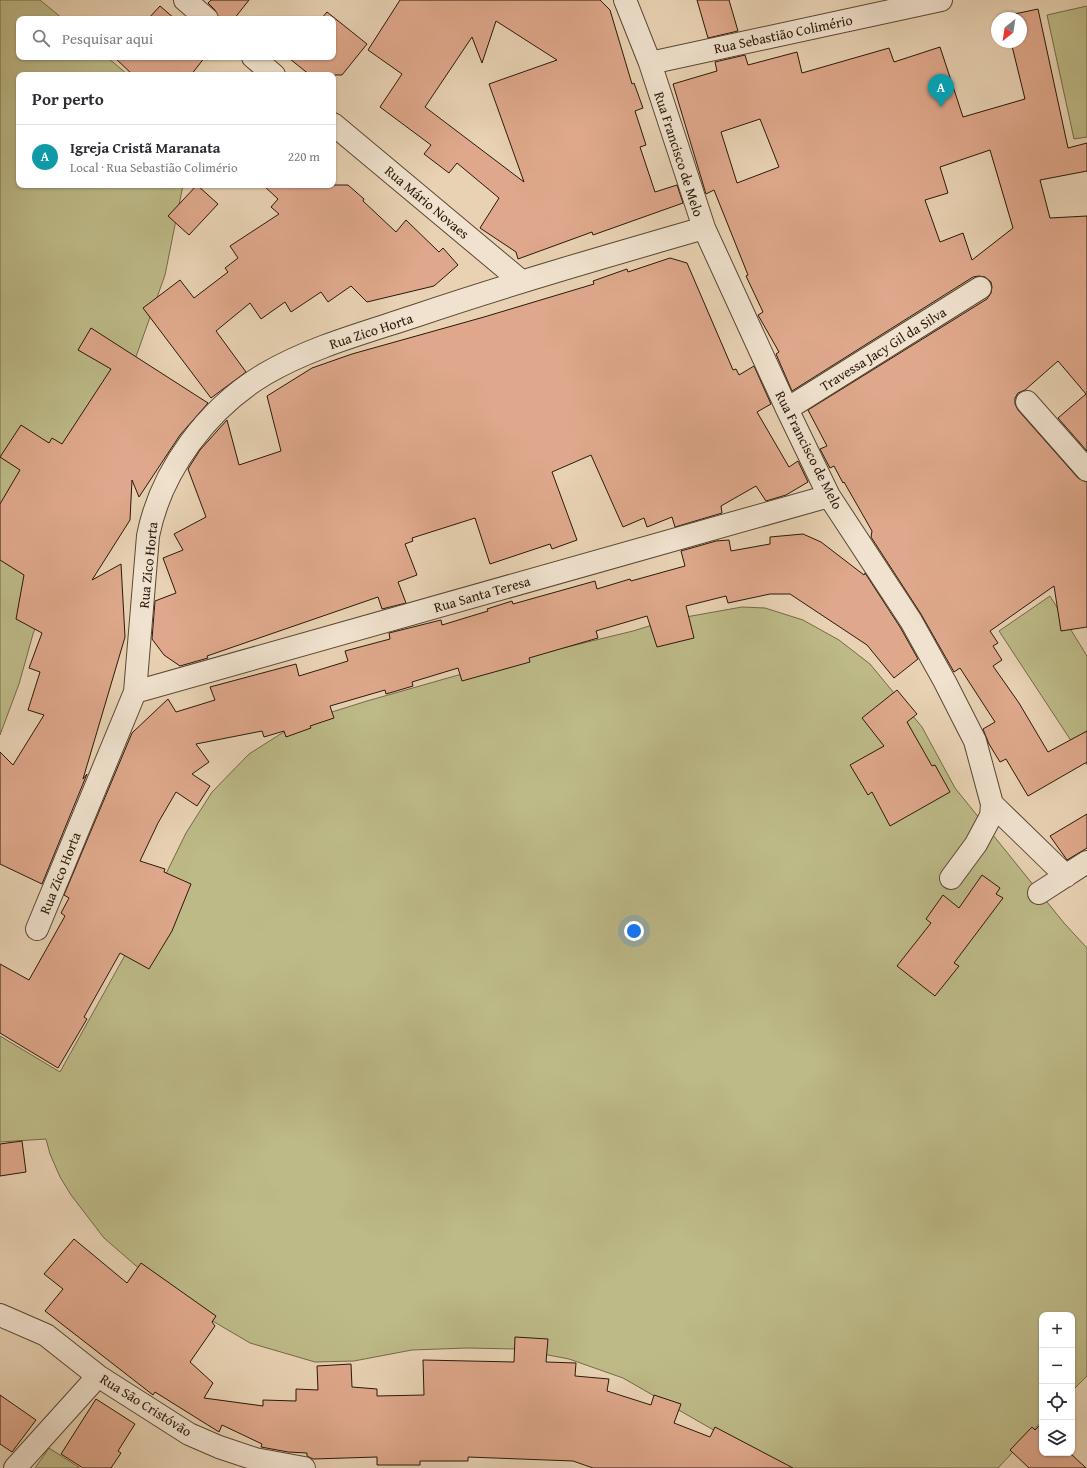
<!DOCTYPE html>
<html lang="pt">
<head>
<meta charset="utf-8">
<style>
  :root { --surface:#fff; --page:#f7f7f7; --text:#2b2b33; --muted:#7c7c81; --line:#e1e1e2; --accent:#0b8043 }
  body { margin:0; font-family:"Gentium Book Plus",serif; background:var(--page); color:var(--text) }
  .controls { position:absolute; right:12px; bottom:12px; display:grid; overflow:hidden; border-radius:8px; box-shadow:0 1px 3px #0004 }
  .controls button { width:36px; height:36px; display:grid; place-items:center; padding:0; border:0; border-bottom:1px solid var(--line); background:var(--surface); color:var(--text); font:20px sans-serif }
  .compass { position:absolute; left:991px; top:12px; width:36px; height:36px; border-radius:50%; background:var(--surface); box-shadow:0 1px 3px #0004; rotate:210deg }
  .you { position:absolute; left:634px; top:931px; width:14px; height:14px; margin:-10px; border:3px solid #fff; border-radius:50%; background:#1a73e8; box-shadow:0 0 0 6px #1a73e833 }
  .badge { display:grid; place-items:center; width:26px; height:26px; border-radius:50%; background:var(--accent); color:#fff; font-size:13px; font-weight:700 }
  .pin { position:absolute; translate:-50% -33px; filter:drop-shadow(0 1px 2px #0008) }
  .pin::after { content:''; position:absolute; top:21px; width:14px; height:12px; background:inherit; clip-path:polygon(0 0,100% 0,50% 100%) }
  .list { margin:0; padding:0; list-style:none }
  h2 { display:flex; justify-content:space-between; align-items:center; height:52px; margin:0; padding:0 16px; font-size:17px }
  h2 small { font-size:13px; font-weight:400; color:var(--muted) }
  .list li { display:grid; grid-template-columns:26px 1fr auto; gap:12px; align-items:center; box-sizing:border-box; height:64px; padding:0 16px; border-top:1px solid var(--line) }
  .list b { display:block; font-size:15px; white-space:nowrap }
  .list p { margin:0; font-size:13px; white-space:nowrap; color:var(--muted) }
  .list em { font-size:13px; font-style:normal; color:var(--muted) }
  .icon { flex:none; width:22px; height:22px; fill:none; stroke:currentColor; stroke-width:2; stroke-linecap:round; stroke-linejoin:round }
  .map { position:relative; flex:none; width:1087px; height:1468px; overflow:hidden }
  .search { position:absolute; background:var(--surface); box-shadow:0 1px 3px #0004; left:16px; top:16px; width:320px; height:44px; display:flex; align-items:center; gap:10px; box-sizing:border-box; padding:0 14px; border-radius:8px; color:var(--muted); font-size:15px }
  .panel { position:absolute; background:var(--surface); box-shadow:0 1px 3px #0004; left:16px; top:72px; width:320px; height:116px; border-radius:8px }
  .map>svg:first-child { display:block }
  .green { fill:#bdba88; stroke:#746a48 }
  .building { fill:#dfa88c; stroke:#2a1908; fill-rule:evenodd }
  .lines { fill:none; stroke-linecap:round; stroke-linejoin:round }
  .minor-casing { stroke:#5a4733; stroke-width:24 }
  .minor { stroke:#f0e2ce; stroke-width:22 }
  .labels { text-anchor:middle; stroke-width:4; stroke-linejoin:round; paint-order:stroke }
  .street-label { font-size:14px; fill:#2a1908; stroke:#f0e2ce }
</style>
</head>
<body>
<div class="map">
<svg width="1087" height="1468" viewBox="0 0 1087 1468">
  <rect width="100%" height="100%" fill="#e8d2b3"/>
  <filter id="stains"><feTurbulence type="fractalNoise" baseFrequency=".005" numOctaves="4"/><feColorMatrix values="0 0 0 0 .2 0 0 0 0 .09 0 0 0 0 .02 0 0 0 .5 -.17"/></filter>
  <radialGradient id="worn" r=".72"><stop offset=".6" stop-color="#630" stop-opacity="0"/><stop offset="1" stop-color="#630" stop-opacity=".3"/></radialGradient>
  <!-- green -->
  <path class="green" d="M 0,0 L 40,0 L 63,19 L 19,19 L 19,57 L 107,57 L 128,75 L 19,75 L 19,185 L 183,185 L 165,275 L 106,441 L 33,634 L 19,684 L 0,735 Z
    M 1087,6 L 1087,137 L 1074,139 L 1047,15 Z
    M 1050,596 L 1087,656 L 1087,765 L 999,631 Z
    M 742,607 L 765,608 L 803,620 L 839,640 L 870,664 L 922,727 L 955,788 L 1064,923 L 1087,948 L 1087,1376 L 1072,1391 L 1072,1315 L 1042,1315 L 1042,1421 L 998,1468 L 789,1468 L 717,1432 L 623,1378 L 569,1359 L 517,1349 L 467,1348 L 412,1350 L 354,1361 L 315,1362 L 250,1343 L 194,1310 L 142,1271 L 104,1238 L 71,1195 L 60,1177 L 50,1154 L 46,1139 L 0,1142 L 0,1036 L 60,1072 L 134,939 L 186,833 L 212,792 L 249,754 L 290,728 L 316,717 L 367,701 L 497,664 L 633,631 L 669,620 Z
    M 49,1448 L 80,1468 L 35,1468 Z"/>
  <!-- building -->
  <path class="building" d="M 211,0 L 249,0 L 234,19 L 219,19 L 215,10 L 208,3 Z
    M 400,0 L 600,0 L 610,10 L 632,84 L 634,83 L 643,108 L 635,111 L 646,145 L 640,147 L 655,192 L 677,185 L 683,203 L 593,235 L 592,232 L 518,259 L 516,252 L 480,228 L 499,198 L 457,163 L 449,173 L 424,154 L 431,145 L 380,107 L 402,74 L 368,50 ZM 496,21 L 557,60 L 489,84 L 524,182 L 425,107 L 472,37 L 482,63 Z
    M 697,0 L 729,0 L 738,31 L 708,38 Z
    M 160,6 L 175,19 L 148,19 Z
    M 1038,9 L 1068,148 L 1087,143 L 1087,171 L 1040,180 L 1050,218 L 1087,216 L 1087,451 L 1058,418 L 1086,394 L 1058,361 L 1025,390 L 1018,393 L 1015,398 L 1015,404 L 1018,410 L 1078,478 L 1087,482 L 1087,627 L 1061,631 L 1054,586 L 990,631 L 998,643 L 993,646 L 1002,660 L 993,666 L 1019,703 L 1048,752 L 1087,731 L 1087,762 L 1028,796 L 1006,759 L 1000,762 L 989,744 L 983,729 L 995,722 L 960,668 L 954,672 L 921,614 L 871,537 L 872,531 L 844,482 L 843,483 L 834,466 L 830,468 L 820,449 L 827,446 L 808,410 L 987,299 L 991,293 L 992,287 L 991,282 L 985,277 L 979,276 L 973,277 L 792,391 L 776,354 L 779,352 L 758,315 L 763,312 L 746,276 L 748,275 L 714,190 L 706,194 L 673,84 L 717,71 L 715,62 L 745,55 L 748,65 L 797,52 L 802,73 L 889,48 L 894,62 L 940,47 L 963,117 L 1025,99 L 1011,42 L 1021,42 L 1021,18 L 1005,18 L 1005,16 ZM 760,119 L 779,167 L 737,183 L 721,132 ZM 990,150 L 1013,228 L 972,260 L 963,233 L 940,242 L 925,200 L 948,193 L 940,167 Z
    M 327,12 L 367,44 L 342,75 L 310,75 L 290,59 L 291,57 L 333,57 L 333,19 L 321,19 Z
    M 114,57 L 205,57 L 191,75 L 133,75 Z
    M 197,185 L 218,204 L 189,235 L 168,216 Z
    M 263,185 L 348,185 L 364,199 L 363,201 L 396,232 L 406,220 L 439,252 L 443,248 L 458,265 L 434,286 L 367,302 L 351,286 L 328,302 L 321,292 L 291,312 L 285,302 L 261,319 L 250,303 L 216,331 L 246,372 L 211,398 L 143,308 L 180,280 L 194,298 L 228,272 L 225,268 L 238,258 L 230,246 L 279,214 L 271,207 L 278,199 Z
    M 670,258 L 687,263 L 733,370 L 736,369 L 739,375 L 754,366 L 771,404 L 757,412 L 789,467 L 798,461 L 808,482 L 786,495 L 766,501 L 756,486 L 721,506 L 722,513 L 675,527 L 672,517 L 647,527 L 644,518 L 623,527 L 591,455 L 552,472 L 577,540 L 552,549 L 550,544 L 490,564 L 475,518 L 412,538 L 413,541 L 405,544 L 417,575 L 398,582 L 406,603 L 382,609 L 378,597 L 207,656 L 208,658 L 180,666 L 164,655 L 152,639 L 155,601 L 176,593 L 163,558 L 183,550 L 174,534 L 206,517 L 188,469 L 200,450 L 227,420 L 239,465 L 281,451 L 267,396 L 312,368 L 352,354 L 484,317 L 594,284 L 593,281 L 627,269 L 628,272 Z
    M 91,328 L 208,403 L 180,435 L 139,497 L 132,480 L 130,520 L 92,580 L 121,564 L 125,637 L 83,779 L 87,774 L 42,884 L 0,864 L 0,752 L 13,765 L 44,715 L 28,710 L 40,672 L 29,668 L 42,633 L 16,619 L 24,575 L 0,560 L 0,504 L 20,470 L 0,457 L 21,425 L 49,443 L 52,438 L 62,444 L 111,369 L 78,350 Z
    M 803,534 L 821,542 L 864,575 L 865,573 L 900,627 L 918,659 L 894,678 L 867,645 L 790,594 L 770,594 L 728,603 L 726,596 L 686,606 L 694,638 L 657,647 L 647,616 L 596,631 L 598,638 L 529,658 L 530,662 L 462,681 L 458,668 L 412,682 L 413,686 L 386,694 L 385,690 L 330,706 L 334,718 L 310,726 L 311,728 L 286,737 L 284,731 L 264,737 L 262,731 L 196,744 L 209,762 L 192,774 L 210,786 L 197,806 L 176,792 L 158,823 L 140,861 L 165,869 L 164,872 L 191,884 L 172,931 L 149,969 L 120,953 L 84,1017 L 87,1019 L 58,1068 L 0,1033 L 0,964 L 29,980 L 65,916 L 61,913 L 69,898 L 64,895 L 132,733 L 168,699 L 176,712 L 215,700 L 210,687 L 296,664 L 299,676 L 348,661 L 345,651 L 390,639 L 389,633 L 441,620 L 442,625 L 488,611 L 487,609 L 512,601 L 513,604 L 595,581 L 597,589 L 630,579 L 631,581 L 685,566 L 681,551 L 716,541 L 729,540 L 731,551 L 770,544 L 770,537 Z
    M 897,690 L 917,714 L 907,722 L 932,766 L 935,765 L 950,792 L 890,826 L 872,792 L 868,795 L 850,765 L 884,746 L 862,718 Z
    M 1087,814 L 1087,848 L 1067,860 L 1050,836 Z
    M 982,875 L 1000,888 L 996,894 L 1003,898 L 954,963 L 959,966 L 935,996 L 897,966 L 931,923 L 926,919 L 943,895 L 959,908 Z
    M 22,1141 L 26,1172 L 0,1176 L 0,1144 Z
    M 74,1239 L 127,1283 L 141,1263 L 216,1316 L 212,1322 L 215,1326 L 190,1362 L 213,1383 L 204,1398 L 263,1406 L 263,1400 L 296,1401 L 296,1389 L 318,1390 L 317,1366 L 351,1364 L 352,1387 L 377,1389 L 377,1396 L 424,1395 L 423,1360 L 514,1362 L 515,1337 L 548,1339 L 546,1362 L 576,1363 L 575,1376 L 609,1379 L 607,1391 L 651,1405 L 654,1395 L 681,1404 L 674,1423 L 710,1437 L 715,1427 L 793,1468 L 593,1468 L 573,1461 L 468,1457 L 468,1461 L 420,1461 L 420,1465 L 377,1465 L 377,1457 L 313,1459 L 307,1456 L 307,1453 L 288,1452 L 261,1447 L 262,1444 L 222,1425 L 219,1432 L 155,1392 L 153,1395 L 45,1311 L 63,1289 L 44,1274 Z
    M 0,1395 L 36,1420 L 12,1452 L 0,1444 Z
    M 96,1399 L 135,1424 L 118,1451 L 121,1453 L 111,1468 L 83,1468 L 61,1454 Z
    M 1039,1426 L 1042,1428 L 1042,1453 L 1070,1453 L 1086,1468 L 1029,1468 L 1010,1450 L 1032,1427 L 1035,1430 Z"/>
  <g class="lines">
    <!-- minor casing -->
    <g class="minor-casing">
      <path id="minor" d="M 185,0 L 207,19
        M 625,0 L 650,63 L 704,228 L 787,409 L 829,496 L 911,621 L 945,682 L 975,741 L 992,804 L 991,816 L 976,844 L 951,878
        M 253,57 L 274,75
        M 650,63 L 941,0
        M 333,124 L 521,281
        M 1027,402 L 1087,470
        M 787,409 L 980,288
        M 135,692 L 829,496
        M 992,804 L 1066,876
        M 1039,893 L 1087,862
        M 37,929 L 135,692 L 148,536 C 161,470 208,408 265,374 C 311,347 364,333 415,316 C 510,284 607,256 704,228
        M 0,1315 L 46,1335 L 98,1376 L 189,1434 L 219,1447 L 255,1459 L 304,1468
        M 15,1468 L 98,1376"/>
    </g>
    <!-- minor -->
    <use href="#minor" class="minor"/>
  </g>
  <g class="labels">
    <!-- street labels -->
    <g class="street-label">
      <text transform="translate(783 34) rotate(-12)" y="5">Rua Sebastião Colimério</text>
      <text transform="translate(679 154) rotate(72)" y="5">Rua Francisco de Melo</text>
      <text transform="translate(427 202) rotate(40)" y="5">Rua Mário Novaes</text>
      <text transform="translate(371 331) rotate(-18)" y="5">Rua Zico Horta</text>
      <text transform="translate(883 349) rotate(-32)" y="5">Travessa Jacy Gil da Silva</text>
      <text transform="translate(809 450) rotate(63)" y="5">Rua Francisco de Melo</text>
      <text transform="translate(148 565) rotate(-84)" y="5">Rua Zico Horta</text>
      <text transform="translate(482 594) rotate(-16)" y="5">Rua Santa Teresa</text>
      <text transform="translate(60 873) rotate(-68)" y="5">Rua Zico Horta</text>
      <text transform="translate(146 1405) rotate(32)" y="5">Rua São Cristóvão</text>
    </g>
  </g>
  <rect width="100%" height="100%" filter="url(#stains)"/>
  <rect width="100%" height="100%" fill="url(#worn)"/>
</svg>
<div class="controls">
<button>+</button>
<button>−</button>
<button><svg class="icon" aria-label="locate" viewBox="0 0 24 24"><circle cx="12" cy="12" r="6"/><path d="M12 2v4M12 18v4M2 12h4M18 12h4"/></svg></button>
<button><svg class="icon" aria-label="layers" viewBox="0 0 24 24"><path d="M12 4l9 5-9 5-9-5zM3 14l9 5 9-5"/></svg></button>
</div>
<svg class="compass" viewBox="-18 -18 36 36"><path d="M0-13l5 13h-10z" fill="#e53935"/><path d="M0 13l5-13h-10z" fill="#7c7c81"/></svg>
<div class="you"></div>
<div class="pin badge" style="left:941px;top:107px;background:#0f9aa8">A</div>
<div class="search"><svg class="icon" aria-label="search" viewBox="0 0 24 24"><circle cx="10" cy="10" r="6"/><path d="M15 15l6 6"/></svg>Pesquisar aqui</div>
<section class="panel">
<h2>Por perto<small></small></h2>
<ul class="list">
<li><span class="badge" style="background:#0f9aa8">A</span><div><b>Igreja Cristã Maranata</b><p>Local · Rua Sebastião Colimério</p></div><em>220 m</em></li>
</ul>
</section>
</div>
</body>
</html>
